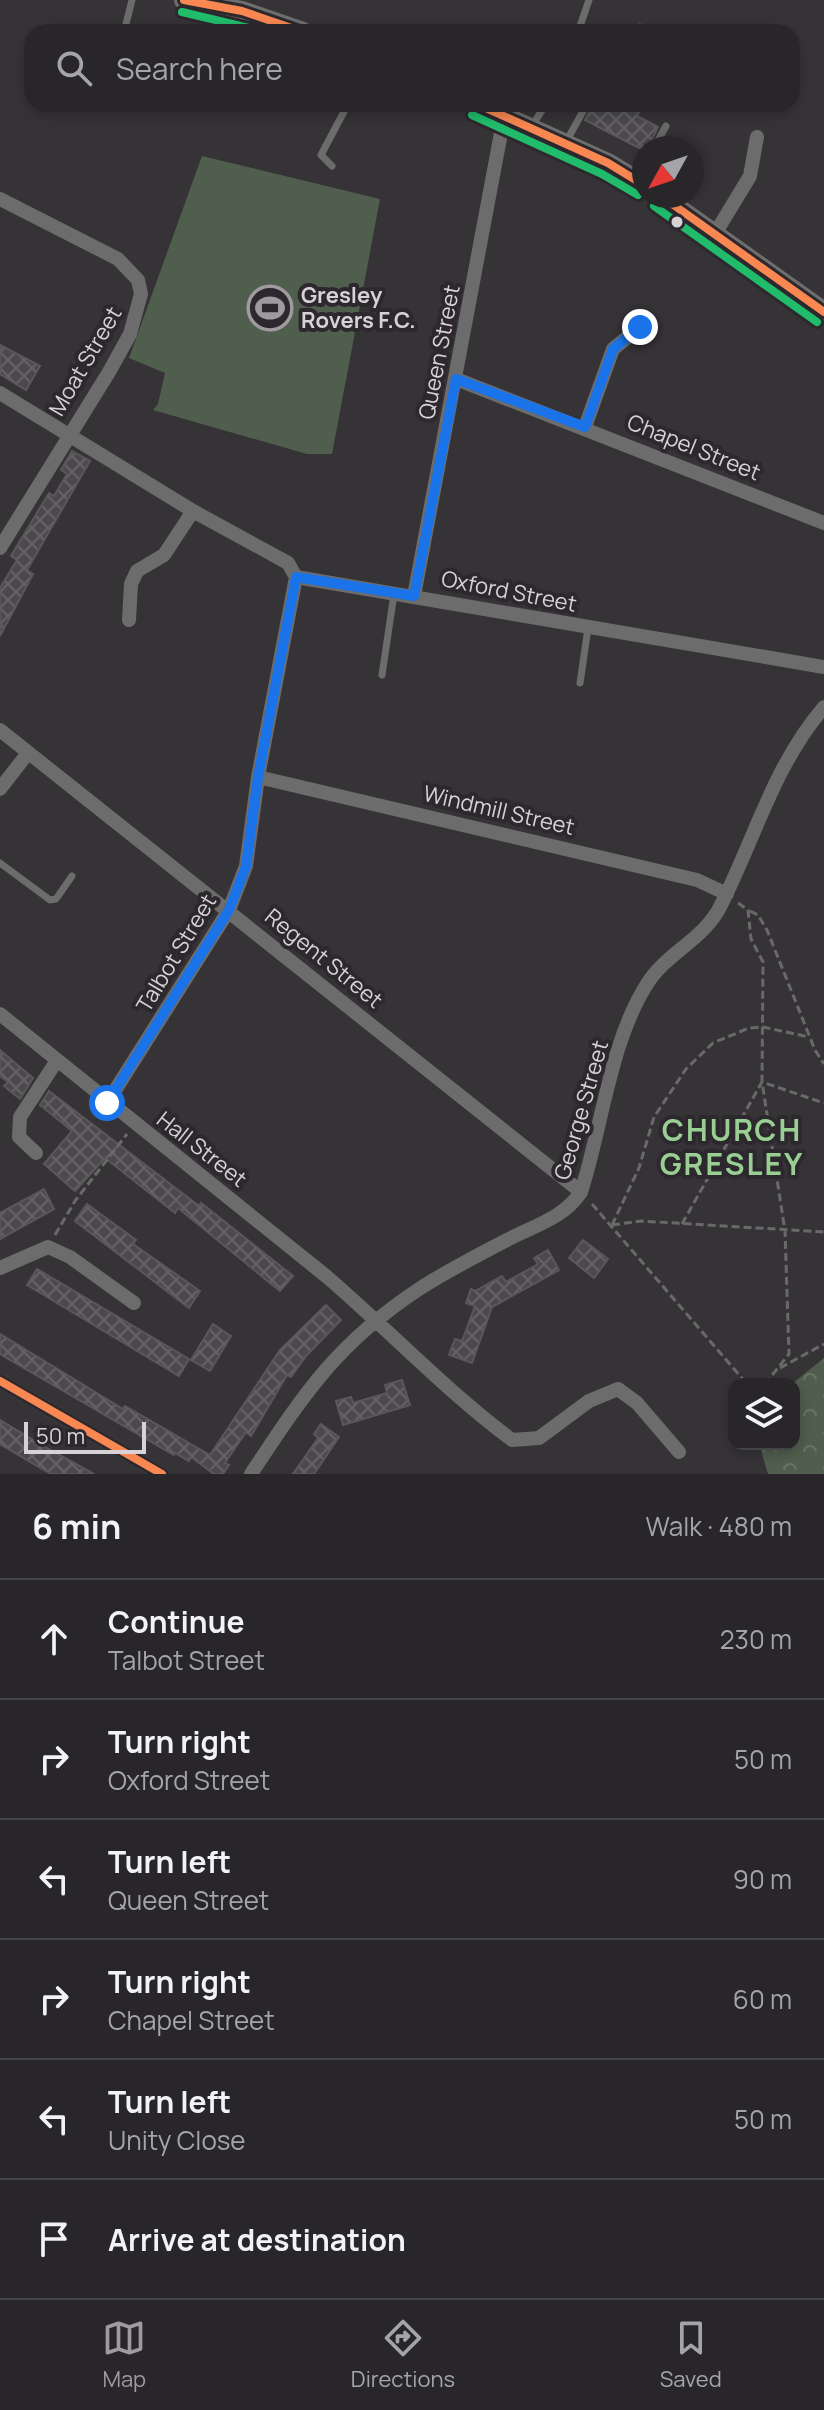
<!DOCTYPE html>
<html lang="en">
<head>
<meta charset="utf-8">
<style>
  :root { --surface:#282629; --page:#302e31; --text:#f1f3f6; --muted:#a5a5a8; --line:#444346; --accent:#9e9a9e }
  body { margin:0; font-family:Manrope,sans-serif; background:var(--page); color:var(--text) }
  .controls { position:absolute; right:24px; bottom:24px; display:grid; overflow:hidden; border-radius:16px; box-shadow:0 4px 12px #0003 }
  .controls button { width:72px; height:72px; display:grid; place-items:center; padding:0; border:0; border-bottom:2px solid var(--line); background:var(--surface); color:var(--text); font:40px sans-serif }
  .compass { position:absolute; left:632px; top:136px; width:72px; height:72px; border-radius:50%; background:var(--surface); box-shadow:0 4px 12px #0003; rotate:230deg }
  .scale { position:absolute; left:24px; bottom:20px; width:122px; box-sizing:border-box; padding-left:8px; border:4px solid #d6d2d6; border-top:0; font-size:22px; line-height:28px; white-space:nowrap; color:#d6d2d6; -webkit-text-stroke:6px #2d282e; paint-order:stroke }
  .stop { position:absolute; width:24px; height:24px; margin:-18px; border:6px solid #1a73e8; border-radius:50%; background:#fff }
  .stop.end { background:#1a73e8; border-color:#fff; box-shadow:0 2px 8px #0008 }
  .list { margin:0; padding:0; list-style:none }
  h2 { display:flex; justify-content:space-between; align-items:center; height:104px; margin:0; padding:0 32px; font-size:34px }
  h2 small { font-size:26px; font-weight:400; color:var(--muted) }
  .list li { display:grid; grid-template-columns:52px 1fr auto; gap:24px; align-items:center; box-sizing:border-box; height:120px; padding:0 32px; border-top:2px solid var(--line) }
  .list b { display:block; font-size:30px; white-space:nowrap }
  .list p { margin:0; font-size:26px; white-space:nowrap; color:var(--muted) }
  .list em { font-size:26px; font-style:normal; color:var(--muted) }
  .icon { flex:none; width:44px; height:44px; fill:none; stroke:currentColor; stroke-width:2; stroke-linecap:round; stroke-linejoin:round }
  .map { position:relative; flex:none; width:824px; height:1474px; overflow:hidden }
  .search { position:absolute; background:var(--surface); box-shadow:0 4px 12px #0003; left:24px; right:24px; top:24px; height:88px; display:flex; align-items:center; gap:20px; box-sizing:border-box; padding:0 28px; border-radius:24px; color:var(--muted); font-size:30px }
  .sheet { height:824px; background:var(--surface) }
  nav { display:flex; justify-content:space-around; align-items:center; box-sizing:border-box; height:112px; border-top:2px solid var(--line); background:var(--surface); font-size:22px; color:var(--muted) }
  nav a { display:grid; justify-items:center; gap:4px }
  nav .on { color:var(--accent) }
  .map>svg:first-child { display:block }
  .park { fill:url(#park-crowns) }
  .pitch { fill:#505e4d }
  .building { fill:url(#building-cross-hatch); stroke:#5a575a; stroke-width:2 }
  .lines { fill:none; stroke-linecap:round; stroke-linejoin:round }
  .path { stroke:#6a696a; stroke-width:3; stroke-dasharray:8 4; stroke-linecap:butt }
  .lane { stroke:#6c6c6c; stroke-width:7 }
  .street { stroke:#6c6c6c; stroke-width:14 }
  .secondary { stroke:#6e6e6e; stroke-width:20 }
  .bus-1-casing { stroke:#2d282e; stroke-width:14 }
  .bus-2-casing { stroke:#2d282e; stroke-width:14 }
  .bus-1 { stroke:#f88751; stroke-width:8 }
  .bus-2 { stroke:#20bc6c; stroke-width:8 }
  .route { stroke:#1a73e8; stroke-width:10 }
  .bus-dot { fill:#d6d2d6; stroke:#2d282e; stroke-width:3 }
  .labels { text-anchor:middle; stroke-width:8; stroke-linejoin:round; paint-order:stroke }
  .poi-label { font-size:22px; font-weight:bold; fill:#d6d2d6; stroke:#2d282e; text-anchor:start }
  .street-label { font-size:22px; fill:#d6d2d6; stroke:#2d282e }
  .district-label { font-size:30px; font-weight:bold; letter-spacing:2px; fill:#99cf93; stroke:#2d282e }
</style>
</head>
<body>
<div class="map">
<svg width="824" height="1474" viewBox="0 0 824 1474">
  <defs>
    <pattern id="park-crowns" width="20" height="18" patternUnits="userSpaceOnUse" patternTransform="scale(2)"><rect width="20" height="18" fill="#505e4d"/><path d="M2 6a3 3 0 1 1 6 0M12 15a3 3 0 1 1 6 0" fill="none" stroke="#687466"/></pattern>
    <pattern id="building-cross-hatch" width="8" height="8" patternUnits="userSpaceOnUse" patternTransform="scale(2)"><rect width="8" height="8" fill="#4b494c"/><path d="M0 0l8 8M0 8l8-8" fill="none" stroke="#646265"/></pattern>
  </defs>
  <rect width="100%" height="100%" fill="#363337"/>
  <!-- park -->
  <path class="park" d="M 824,1358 L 824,1474 L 768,1474 L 759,1444 L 794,1444 L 792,1384 Z"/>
  <!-- pitch -->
  <path class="pitch" d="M 202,156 L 380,199 L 332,454 L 307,454 L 153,410 L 158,404 L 165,373 L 129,358 Z"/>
  <!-- building -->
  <path class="building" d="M 593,104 L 643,104 L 637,116 L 658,127 L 648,148 L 639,148 L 585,120 Z
    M 0,345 L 40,366 L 26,390 L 0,374 Z
    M 72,451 L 90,461 L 27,570 L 33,574 L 0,636 L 0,588 L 17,560 L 11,556 L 49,493 L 54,496 L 67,474 L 61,470 Z
    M 0,1050 L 33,1078 L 20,1099 L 4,1086 L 8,1082 L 0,1076 Z
    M 49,1091 L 199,1206 L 201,1203 L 293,1276 L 280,1291 L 178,1208 L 175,1213 L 105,1158 L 75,1191 L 44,1164 L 72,1131 L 40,1105 Z
    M 44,1189 L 54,1209 L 0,1239 L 0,1213 Z
    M 87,1204 L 136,1240 L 133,1244 L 200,1291 L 189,1308 L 75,1221 Z
    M 583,1240 L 608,1259 L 594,1278 L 569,1258 Z
    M 548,1250 L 559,1270 L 492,1307 L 472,1363 L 449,1355 L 455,1339 L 462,1341 L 475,1306 L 466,1303 L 471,1289 L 475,1291 L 502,1276 L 506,1282 L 538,1264 L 534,1258 Z
    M 37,1269 L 189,1359 L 179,1376 L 27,1285 Z
    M 326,1305 L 341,1320 L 306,1356 L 291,1377 L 287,1375 L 251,1436 L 246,1432 L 225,1463 L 229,1465 L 223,1474 L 214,1474 L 191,1457 L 189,1461 L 175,1453 L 174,1455 L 0,1354 L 0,1334 L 123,1409 L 125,1406 L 210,1455 L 280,1350 Z
    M 213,1324 L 231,1336 L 210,1371 L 191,1360 Z
    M 402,1380 L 410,1405 L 343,1425 L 336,1401 L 351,1397 L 353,1403 L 387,1393 L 385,1385 Z
    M 0,1420 L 52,1451 L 94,1474 L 51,1474 L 37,1466 L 0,1444 Z
    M 321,1424 L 339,1437 L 314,1474 L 293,1474 L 318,1438 L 314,1434 Z"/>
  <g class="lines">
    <!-- path -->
    <path class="path" d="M 738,903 L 748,910 L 751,939 L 763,962 L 762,1082 L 785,1231 L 789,1354 L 765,1384
      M 750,911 L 758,915 L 767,930 L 815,1050 L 824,1064
      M 592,1204 L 747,1384
      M 682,1224 L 762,1082 L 824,1103
      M 612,1225 L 639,1168 L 654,1117 L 686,1069 L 713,1043 L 749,1028 L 763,1027 L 809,1037
      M 612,1225 L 641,1221 L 824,1232
      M 55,1235 L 75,1201 L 127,1134
      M 780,1368 L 824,1344"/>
    <!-- lane -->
    <path class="lane" d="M 124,32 L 132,0
      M 578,32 L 589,0
      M 626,32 L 640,27 L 656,32
      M 532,126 L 546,104
      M 566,142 L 587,104
      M 654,148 L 666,126
      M 332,166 L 321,155 L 348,104
      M 637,179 L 644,166
      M 382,675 L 394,594
      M 580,683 L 588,628
      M 0,863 L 50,900 L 56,899 L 72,876"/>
    <!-- street -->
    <path class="street" d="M 0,199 L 118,259 L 138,280 L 141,294 L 130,334 L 109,372 L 0,548
      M 716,232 L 750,176 L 757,137
      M 456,379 L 824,523
      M 0,393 L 193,511 L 288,563 L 296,577 L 824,667
      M 585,427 L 613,349 L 640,327
      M 414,596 L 504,117
      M 129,620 L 131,584 L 137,571 L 164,555 L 193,511
      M 0,730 L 581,1192
      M 258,777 L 697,880 L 727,894
      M 0,789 L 28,753
      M 0,1014 L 326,1276 C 389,1330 445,1390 512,1440 L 539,1438 L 589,1401 L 618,1389 L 637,1403 L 679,1452
      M 107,1103 L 229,910 L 246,866 L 258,777 L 296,577
      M 36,1153 L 19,1137 L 20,1117 L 56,1062
      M 0,1268 L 48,1247 L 70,1257 L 134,1303
      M 0,1381 L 162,1474
      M 251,1474 C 304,1394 336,1344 419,1289 C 447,1271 476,1256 505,1241 C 533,1226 563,1219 581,1192 C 602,1127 610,1042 647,984 C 666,953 705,939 721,905 C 755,838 774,765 824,707"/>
    <!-- secondary -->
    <path class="secondary" d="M 184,0 L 242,11 L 303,32
      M 477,104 L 608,163 L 644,185
      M 661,196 L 824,312"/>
    <!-- bus-1 casing -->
    <g class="bus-1-casing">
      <path id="bus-1" d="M 184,0 L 242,11 L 303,32
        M 477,104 L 608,163 L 644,185
        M 661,196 L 824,312
        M 0,1381 L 162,1474"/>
    </g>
    <!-- bus-2 casing -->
    <g class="bus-2-casing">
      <path id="bus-2" d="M 182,12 L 266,32
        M 472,115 L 602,174 L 638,195
        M 654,206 L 817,322"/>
    </g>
    <!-- bus-1 -->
    <use href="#bus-1" class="bus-1"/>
    <!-- bus-2 -->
    <use href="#bus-2" class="bus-2"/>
  </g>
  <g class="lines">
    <!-- route -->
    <path class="route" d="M 107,1103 L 229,910 L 246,866 L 258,777 L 296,577 L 414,596 L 456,379 L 585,427 L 613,349 L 640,327"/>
  </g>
  <!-- icons -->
  <defs>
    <g id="stadium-ring" transform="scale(2.3)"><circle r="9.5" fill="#2d282e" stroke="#9e9a9e" stroke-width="1.5"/><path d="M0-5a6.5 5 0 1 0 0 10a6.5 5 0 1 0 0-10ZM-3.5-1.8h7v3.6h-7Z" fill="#9e9a9e"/></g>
  </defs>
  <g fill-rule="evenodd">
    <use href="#stadium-ring" x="270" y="308"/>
  </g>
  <!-- markers -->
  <circle class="bus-dot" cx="677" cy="222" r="7"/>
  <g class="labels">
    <!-- poi labels -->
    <g class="poi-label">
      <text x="301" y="303">Gresley<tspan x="301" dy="25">Rovers F.C.</tspan></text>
    </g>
    <!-- street labels -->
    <g class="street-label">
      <text transform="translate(439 352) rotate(-79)" y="8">Queen Street</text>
      <text transform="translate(85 361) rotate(-60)" y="8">Moat Street</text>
      <text transform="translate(694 447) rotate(22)" y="8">Chapel Street</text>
      <text transform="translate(509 591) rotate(11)" y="8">Oxford Street</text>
      <text transform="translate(499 810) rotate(13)" y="8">Windmill Street</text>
      <text transform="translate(176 953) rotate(-59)" y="8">Talbot Street</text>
      <text transform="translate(324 958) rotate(39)" y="8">Regent Street</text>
      <text transform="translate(581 1110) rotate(-74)" y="8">George Street</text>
      <text transform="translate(202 1149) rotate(38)" y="8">Hall Street</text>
    </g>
    <!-- district labels -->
    <g class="district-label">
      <text x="732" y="1141">CHURCH<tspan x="732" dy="34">GRESLEY</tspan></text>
    </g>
  </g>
</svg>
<div class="controls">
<button><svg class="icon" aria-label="layers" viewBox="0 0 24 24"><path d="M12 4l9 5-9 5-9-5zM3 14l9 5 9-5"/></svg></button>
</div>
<svg class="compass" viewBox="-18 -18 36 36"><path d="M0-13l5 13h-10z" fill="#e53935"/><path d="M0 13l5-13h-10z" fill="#a5a5a8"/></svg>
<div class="scale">50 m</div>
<div class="stop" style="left:107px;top:1103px"></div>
<div class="stop end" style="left:640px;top:327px"></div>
<div class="search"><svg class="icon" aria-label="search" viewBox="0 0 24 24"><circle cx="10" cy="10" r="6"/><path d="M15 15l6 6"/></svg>Search here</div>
</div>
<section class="sheet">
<h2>6 min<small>Walk · 480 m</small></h2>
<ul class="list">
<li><svg class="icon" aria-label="ahead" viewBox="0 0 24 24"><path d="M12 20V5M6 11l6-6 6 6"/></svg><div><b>Continue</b><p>Talbot Street</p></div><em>230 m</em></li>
<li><svg class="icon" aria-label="right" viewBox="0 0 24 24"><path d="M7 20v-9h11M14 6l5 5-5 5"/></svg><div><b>Turn right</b><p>Oxford Street</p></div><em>50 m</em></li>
<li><svg class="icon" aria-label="left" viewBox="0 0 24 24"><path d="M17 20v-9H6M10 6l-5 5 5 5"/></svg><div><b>Turn left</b><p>Queen Street</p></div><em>90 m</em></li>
<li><svg class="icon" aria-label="right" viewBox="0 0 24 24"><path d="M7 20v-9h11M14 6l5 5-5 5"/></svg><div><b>Turn right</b><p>Chapel Street</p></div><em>60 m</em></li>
<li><svg class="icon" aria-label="left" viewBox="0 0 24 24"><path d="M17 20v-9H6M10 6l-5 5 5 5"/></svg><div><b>Turn left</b><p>Unity Close</p></div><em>50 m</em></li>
<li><svg class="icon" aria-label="arrive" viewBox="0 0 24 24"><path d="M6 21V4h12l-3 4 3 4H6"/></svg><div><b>Arrive at destination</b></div></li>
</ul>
</section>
<nav>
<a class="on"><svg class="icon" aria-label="map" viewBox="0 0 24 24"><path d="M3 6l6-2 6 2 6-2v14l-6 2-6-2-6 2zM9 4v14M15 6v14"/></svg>Map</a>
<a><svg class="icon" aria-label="directions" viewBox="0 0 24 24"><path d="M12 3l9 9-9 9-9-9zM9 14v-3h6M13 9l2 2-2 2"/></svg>Directions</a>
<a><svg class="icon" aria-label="saved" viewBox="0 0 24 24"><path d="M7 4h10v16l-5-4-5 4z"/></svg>Saved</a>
</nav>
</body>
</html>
